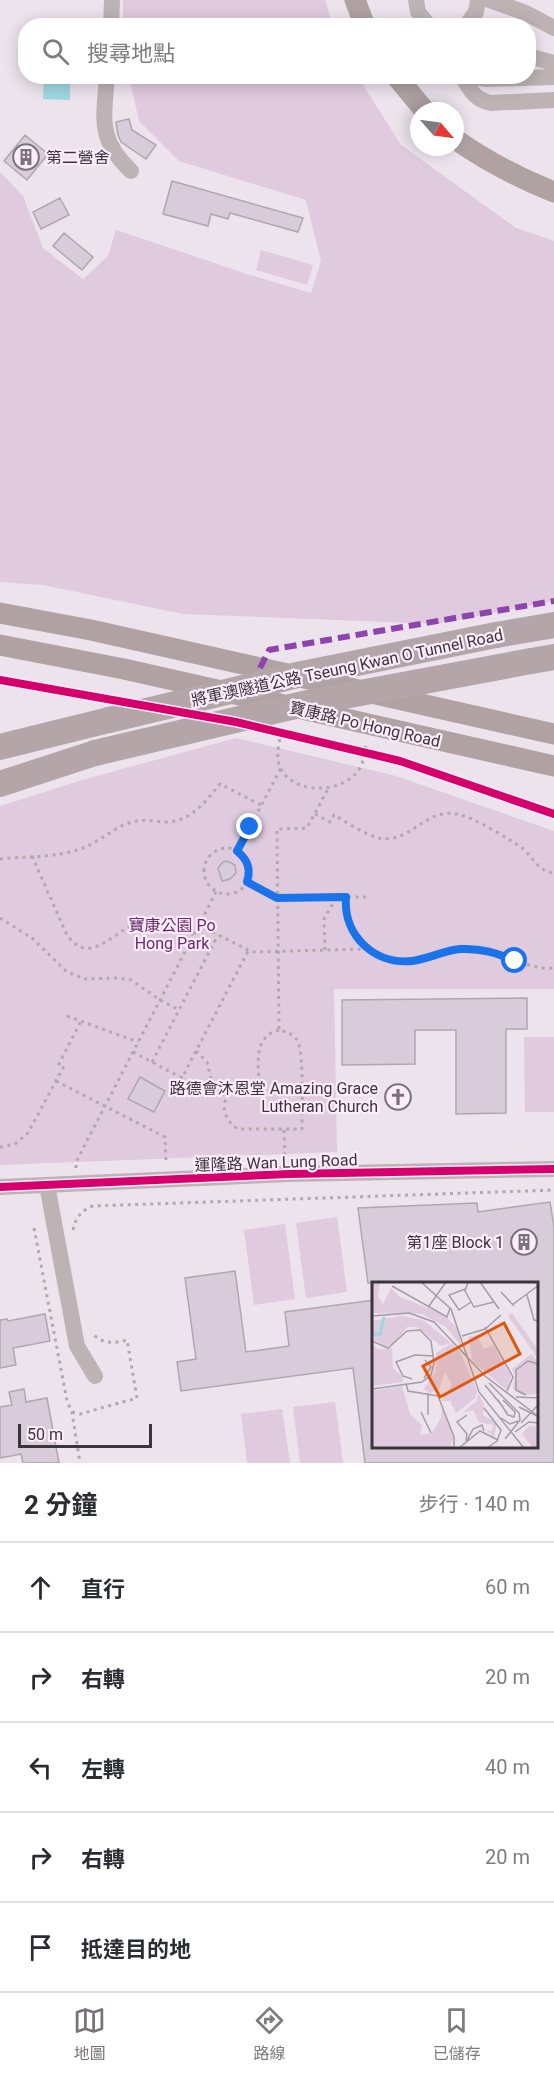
<!DOCTYPE html>
<html lang="zh-TW">
<head>
<meta charset="utf-8">
<style>
  :root { --surface:#fff; --page:#f2f2f3; --text:#2b2b33; --muted:#7c7c81; --line:#e1e1e2; --accent:#797279 }
  body { margin:0; font-family:Roboto,"Noto Sans TC",sans-serif; background:var(--page); color:var(--text) }
  .compass { position:absolute; left:410px; top:102px; width:54px; height:54px; border-radius:50%; background:var(--surface); box-shadow:0 3px 15px #0003; rotate:118deg }
  .scale { position:absolute; left:18px; bottom:15px; width:134px; box-sizing:border-box; padding-left:6px; border:3px solid #3b353b; border-top:0; font-size:16px; line-height:21px; white-space:nowrap; color:#3b353b; -webkit-text-stroke:4px #fdecfc; paint-order:stroke }
  .stop { position:absolute; width:18px; height:18px; margin:-14px; border:4px solid #1a73e8; border-radius:50%; background:#fff }
  .stop.end { background:#1a73e8; border-color:#fff; box-shadow:0 2px 6px #0008 }
  .list { margin:0; padding:0; list-style:none }
  h2 { display:flex; justify-content:space-between; align-items:center; height:78px; margin:0; padding:0 24px; font-size:26px }
  h2 small { font-size:20px; font-weight:400; color:var(--muted) }
  .list li { display:grid; grid-template-columns:39px 1fr auto; gap:18px; align-items:center; box-sizing:border-box; height:90px; padding:0 24px; border-top:2px solid var(--line) }
  .list b { display:block; font-size:22px; white-space:nowrap }
  .list em { font-size:20px; font-style:normal; color:var(--muted) }
  .icon { flex:none; width:33px; height:33px; fill:none; stroke:currentColor; stroke-width:2; stroke-linecap:round; stroke-linejoin:round }
  .map { position:relative; flex:none; width:554px; height:1463px; overflow:hidden }
  .search { position:absolute; background:var(--surface); box-shadow:0 3px 15px #0003; left:18px; right:18px; top:18px; height:66px; display:flex; align-items:center; gap:15px; box-sizing:border-box; padding:0 21px; border-radius:24px; color:var(--muted); font-size:22px }
  .sheet { height:528px; background:var(--surface) }
  nav { display:flex; justify-content:space-around; align-items:center; box-sizing:border-box; height:84px; border-top:2px solid var(--line); background:var(--surface); font-size:16px; color:var(--muted) }
  nav a { display:grid; justify-items:center; gap:3px }
  nav .on { color:var(--accent) }
  .map>svg:first-child { display:block }
  .green { fill:#dfcade }
  .water { fill:#9cd9df }
  .building { fill:#d9ccda; stroke:#aea7ae; stroke-width:1.5 }
  .lines { fill:none; stroke-linecap:round; stroke-linejoin:round }
  .path { stroke:#b2a9ab; stroke-width:3; stroke-dasharray:3 4.5; stroke-linecap:butt }
  .minor { stroke:#beb3b4; stroke-width:16 }
  .major { stroke:#b0a2a2; stroke-width:21 }
  .highway { stroke:#b4a6a8; stroke-width:26 }
  .highway-bridge { stroke:#b4a6a8; stroke-width:26 }
  .quiet { stroke:#8e44ad; stroke-width:6; stroke-dasharray:12 6; stroke-linecap:butt }
  .cycleway-casing { stroke:#fdecfc; stroke-width:11 }
  .cycleway { stroke:#d6006c; stroke-width:8 }
  .route { stroke:#1a73e8; stroke-width:8 }
  .labels { text-anchor:middle; stroke-width:4.5; stroke-linejoin:round; paint-order:stroke }
  .poi-label { font-size:16px; fill:#3b353b; stroke:#fdecfc; text-anchor:end }
  .street-label { font-size:16px; fill:#3b353b; stroke:#fdecfc }
  .park-label { font-size:16px; fill:#682c68; stroke:#fdecfc }
  .inset-river { fill:none; stroke:#9cd9df; stroke-width:3 }
  .inset-road { fill:none; stroke:#a59da5; stroke-width:1.5 }
  .view { fill:#df570e; fill-opacity:0.15; stroke:#df570e; stroke-width:3 }
  .inset-edge { fill:none; stroke:#3b353b; stroke-width:3 }
</style>
</head>
<body>
<div class="map">
<svg width="554" height="1463" viewBox="0 0 554 1463">
  <rect width="100%" height="100%" fill="#ece3ec"/>
  <!-- green -->
  <path class="green" d="M 123,0 L 325,0 L 333,25 L 123,25 Z
    M 129,77 L 358,77 L 401,145 L 516,228 L 554,241 L 554,601 L 438,624 L 183,614 L 43,585 L 0,582 L 0,172 L 23,196 L 43,248 L 83,279 L 108,256 L 116,230 L 247,274 L 311,293 L 321,261 L 306,200 L 179,161 L 139,121 Z
    M 261,250 L 313,265 L 307,285 L 256,270 Z
    M 236,738 L 396,776 L 554,831 L 554,989 L 334,989 L 337,1152 L 0,1165 L 0,806 L 86,779 Z
    M 524,1037 L 554,1037 L 554,1112 L 525,1112 Z
    M 337,1217 L 347,1292 L 306,1298 L 296,1223 Z
    M 285,1224 L 295,1299 L 254,1305 L 244,1230 Z
    M 335,1402 L 343,1463 L 300,1463 L 293,1407 Z
    M 282,1409 L 290,1463 L 247,1463 L 241,1414 Z"/>
  <!-- water -->
  <path class="water" d="M 44,77 L 70,77 L 70,100 L 43,99 Z"/>
  <!-- building -->
  <path class="building" d="M 129,119 L 132,130 L 156,145 L 146,159 L 121,142 L 118,135 L 116,122 Z
    M 25,135 L 48,154 L 27,180 L 4,161 Z
    M 172,181 L 303,218 L 298,232 L 230,213 L 228,219 L 211,214 L 208,226 L 163,214 Z
    M 60,198 L 69,215 L 41,229 L 33,212 Z
    M 64,233 L 93,257 L 82,270 L 53,246 Z
    M 227,861 L 235,865 L 236,873 L 230,879 L 222,881 L 218,868 L 223,862 Z
    M 527,998 L 527,1029 L 506,1029 L 506,1113 L 456,1114 L 456,1030 L 415,1030 L 415,1064 L 342,1065 L 342,1000 Z
    M 140,1077 L 165,1091 L 154,1112 L 128,1099 Z
    M 550,1202 L 554,1227 L 554,1463 L 365,1463 L 353,1368 L 181,1391 L 177,1362 L 196,1359 L 185,1278 L 235,1271 L 246,1352 L 289,1346 L 285,1312 L 374,1300 L 374,1446 L 537,1446 L 537,1283 L 368,1283 L 358,1208 L 477,1203 L 478,1212 Z
    M 45,1314 L 50,1341 L 13,1348 L 16,1365 L 0,1368 L 0,1320 L 7,1319 L 8,1321 Z
    M 24,1389 L 26,1402 L 47,1398 L 59,1463 L 23,1463 L 21,1454 L 0,1458 L 0,1407 L 12,1405 L 9,1392 Z"/>
  <g class="lines">
    <!-- path -->
    <path class="path" d="M 282,732 C 279,742 276,753 279,764 C 289,796 344,795 360,768 C 364,762 364,752 366,746
      M 315,814 L 330,822 L 334,815 C 348,823 364,834 379,838 C 413,844 425,805 461,815 C 476,819 509,839 522,848 C 533,857 538,872 554,873
      M204 871a23 23 0 1 1 46 0a23 23 0 1 1-46 0Z
      M 237,851 L 281,768
      M 32,856 L 66,933 C 90,972 118,924 146,920 C 164,918 178,926 194,935
      M 0,859 C 27,856 57,858 83,848 C 101,841 114,827 132,822 C 143,819 153,821 164,822 C 190,823 205,802 220,784 L 261,805
      M 247,882 L 277,898 L 366,897
      M 346,897 C 345,913 349,927 359,940 C 391,984 434,946 474,949 C 503,951 525,970 554,968
      M 0,918 L 32,938 L 67,972 L 85,979 L 117,978 L 131,980 L 160,1000 L 179,1010
      M 199,925 L 252,952 L 367,949
      M 325,950 L 324,919 L 336,898
      M 67,1016 L 138,1042
      M 279,1030 C 252,1037 259,1065 259,1087 C 251,1087 242,1086 235,1090 C 217,1100 224,1121 238,1129 L 302,1129 C 302,1112 304,1055 298,1042 C 294,1034 287,1032 279,1030 L 277,829 L 307,828 L 329,787
      M 196,1051 L 207,1062 L 213,1087 L 228,1097
      M 133,1052 L 182,1078 L 248,951
      M 152,1062 L 218,935
      M 56,1081 L 165,1137 L 166,1163
      M 284,1130 L 285,1158
      M 0,1147 L 15,1144 L 28,1133 L 64,1066 L 59,1064 L 81,1021
      M 76,1168 L 76,1162 L 216,892
      M 34,1228 L 67,1401 L 72,1412 L 80,1463
      M 73,1230 C 76,1217 81,1211 93,1206 L 554,1190
      M 72,1412 L 80,1414 L 137,1398 L 127,1340 C 114,1343 104,1345 93,1334"/>
    <!-- minor -->
    <path class="minor" d="M 416,0 L 418,12 L 429,26
      M 489,0 L 526,13 L 554,28
      M 111,26 L 112,0
      M 466,26 L 476,12 L 478,0
      M 528,56 L 554,63
      M 107,76 C 104,119 97,139 131,171
      M 462,76 C 470,90 475,100 491,103 L 554,100
      M 470,76 L 487,79 L 554,77
      M 47,1185 L 77,1346 L 95,1376
      M 0,1187 L 290,1174 L 554,1169"/>
    <!-- major -->
    <path class="major" d="M 355,0 L 365,26
      M 396,76 L 425,111
      M 455,139 C 486,161 519,178 554,192
      M 0,613 L 91,630 L 554,734
      M 0,645 L 124,669 L 554,766"/>
    <!-- highway -->
    <path class="highway" d="M 496,635 L 554,625
      M 531,661 L 554,657
      M 0,747 L 109,720
      M 0,784 L 95,753"/>
    <!-- highway-bridge -->
    <path class="highway-bridge" d="M 109,720 L 302,674 L 496,635
      M 95,753 L 312,702 L 531,661"/>
    <!-- quiet -->
    <path class="quiet" d="M 260,668 L 269,650 L 554,601"/>
    <!-- cycleway casing -->
    <g class="cycleway-casing">
      <path id="cycleway" d="M 0,680 L 236,722 L 400,761 L 554,814
        M 0,1187 L 290,1174 L 554,1169"/>
    </g>
    <!-- cycleway -->
    <use href="#cycleway" class="cycleway"/>
  </g>
  <g class="lines">
    <!-- route -->
    <path class="route" d="M 250,827 L 237,851 C 248,860 251,869 247,882 L 277,898 L 346,897 C 343,935 374,965 412,961 C 429,959 444,950 461,949 C 481,948 497,953 515,961"/>
  </g>
  <!-- icons -->
  <defs>
    <g id="building-ring" transform="scale(1.35)"><circle r="9.5" fill="#fdecfc" stroke="#797279" stroke-width="1.5"/><path d="M-4-6H4V6H1V3H-1V6H-4ZM-2.5-4.3h1.7v1.8h-1.7ZM.8-4.3h1.7v1.8H.8ZM-2.5-1h1.7V.8h-1.7ZM.8-1h1.7V.8H.8Z" fill="#797279"/></g>
    <g id="church-ring" transform="scale(1.35)"><circle r="9.5" fill="#fdecfc" stroke="#797279" stroke-width="1.5"/><path d="M-1.2-6h2.4v3.5h3.3v2.4h-3.3V6h-2.4V-.1h-3.3v-2.4h3.3Z" fill="#797279"/></g>
  </defs>
  <g fill-rule="evenodd">
    <use href="#building-ring" x="26" y="157"/>
    <use href="#church-ring" x="398" y="1097"/>
    <use href="#building-ring" x="524" y="1242"/>
  </g>
  <g class="labels">
    <!-- poi labels -->
    <g class="poi-label">
      <text x="46" y="163" text-anchor="start">第二營舍</text>
      <text x="378" y="1094">路德會沐恩堂 Amazing Grace<tspan x="378" dy="18">Lutheran Church</tspan></text>
      <text x="504" y="1248">第1座 Block 1</text>
    </g>
    <!-- street labels -->
    <g class="street-label">
      <text transform="translate(347 667) rotate(-12)" y="6">將軍澳隧道公路 Tseung Kwan O Tunnel Road</text>
      <text transform="translate(365 724) rotate(13)" y="6">寶康路 Po Hong Road</text>
      <text transform="translate(276 1162) rotate(-2)" y="6">運隆路 Wan Lung Road</text>
    </g>
    <!-- park labels -->
    <g class="park-label">
      <text x="172" y="931">寶康公園 Po<tspan x="172" dy="18">Hong Park</tspan></text>
    </g>
  </g>
  <!-- overview -->
  <g transform="translate(372 1282)">
    <rect width="166" height="166" fill="#ece3ec"/>
    <path d="M 0,0 L 8,0 L 6,14 L 11,22 L 19,6 L 28,15 L 71,32 L 86,47 L 90,65 L 74,45 L 50,32 L 0,31 ZM 140,31 L 166,68 L 166,77 L 136,34 ZM 29,34 L 51,38 L 79,61 L 69,64 L 45,45 L 35,45 L 23,61 L 14,64 L 2,58 L 0,39 ZM 105,53 L 112,67 L 121,63 L 139,94 L 135,108 L 101,80 L 96,55 ZM 80,61 L 89,72 L 105,109 L 103,116 L 84,131 L 78,119 L 69,119 L 80,103 L 73,90 L 67,107 L 58,111 L 52,107 L 64,89 L 64,71 ZM 0,62 L 6,67 L 20,66 L 21,86 L 31,95 L 31,100 L 0,104 ZM 159,72 L 166,80 L 166,112 L 150,113 L 141,107 L 143,93 L 140,87 ZM 30,104 L 38,132 L 50,143 L 48,153 L 60,151 L 69,136 L 70,126 L 81,156 L 78,166 L 0,166 L 0,109 ZM 106,111 L 112,123 L 111,133 L 125,142 L 122,155 L 114,148 L 120,149 L 121,143 L 107,140 L 101,128 L 90,131 L 105,119 ZM 157,144 L 166,145 L 166,166 L 161,166 L 150,152 Z" fill="#dfcade"/>
    <path class="inset-river" d="M 0,52 L 8,52 L 12,35"/>
    <path class="inset-road" d="M 49,0 L 79,27 L 107,110 L 152,166M 96,0 L 93,9 L 102,25 L 122,20M 108,0 L 127,27M 20,4 L 75,35 L 78,26M 93,7 L 77,13 L 87,28 L 99,20M 129,10 L 142,24M 155,13 L 162,38 L 167,39M 140,23 L 167,3M 57,24 L 74,0M 0,34 L 37,31 L 62,40 L 113,94 L 167,135M 113,45 L 141,95 L 135,109M 90,54 L 113,47 L 129,33M 0,59 L 16,66 L 35,49 L 48,48 L 59,59 L 62,81 L 59,93 L 50,100 L 0,107M 52,96 L 59,85 L 53,78M 40,97 L 31,94 L 24,80 L 43,73 L 61,74M 117,101 L 147,131 L 148,138 L 133,157M 34,102 L 36,109 L 66,114 L 82,155 L 82,166M 113,103 L 131,125M 56,111 L 56,133M 154,113 L 144,108 L 144,88 L 156,79 L 167,82M 144,115 L 167,116M 126,118 L 136,133 L 142,135 L 143,130 L 131,118M 147,125 L 165,134M 112,126 L 129,148 L 125,159 L 115,166M 49,130 L 59,151M 129,136 L 138,142 L 146,139M 149,141 L 167,122M 143,150 L 157,140 L 167,141M 94,159 L 95,152 L 85,140 L 95,133M 95,159 L 101,147 L 110,143 L 112,149M 87,166 L 108,149 L 126,158"/>
    <path class="view" d="M 132,41 L 148,72 L 68,115 L 51,84 Z"/>
    <rect width="166" height="166" class="inset-edge"/>
  </g>
</svg>
<svg class="compass" viewBox="-18 -18 36 36"><path d="M0-13l5 13h-10z" fill="#e53935"/><path d="M0 13l5-13h-10z" fill="#7c7c81"/></svg>
<div class="scale">50 m</div>
<div class="stop" style="left:515px;top:961px"></div>
<div class="stop end" style="left:250px;top:827px"></div>
<div class="search"><svg class="icon" aria-label="search" viewBox="0 0 24 24"><circle cx="10" cy="10" r="6"/><path d="M15 15l6 6"/></svg>搜尋地點</div>
</div>
<section class="sheet">
<h2>2 分鐘<small>步行 · 140 m</small></h2>
<ul class="list">
<li><svg class="icon" aria-label="ahead" viewBox="0 0 24 24"><path d="M12 20V5M6 11l6-6 6 6"/></svg><div><b>直行</b></div><em>60 m</em></li>
<li><svg class="icon" aria-label="right" viewBox="0 0 24 24"><path d="M7 20v-9h11M14 6l5 5-5 5"/></svg><div><b>右轉</b></div><em>20 m</em></li>
<li><svg class="icon" aria-label="left" viewBox="0 0 24 24"><path d="M17 20v-9H6M10 6l-5 5 5 5"/></svg><div><b>左轉</b></div><em>40 m</em></li>
<li><svg class="icon" aria-label="right" viewBox="0 0 24 24"><path d="M7 20v-9h11M14 6l5 5-5 5"/></svg><div><b>右轉</b></div><em>20 m</em></li>
<li><svg class="icon" aria-label="arrive" viewBox="0 0 24 24"><path d="M6 21V4h12l-3 4 3 4H6"/></svg><div><b>抵達目的地</b></div></li>
</ul>
</section>
<nav>
<a class="on"><svg class="icon" aria-label="map" viewBox="0 0 24 24"><path d="M3 6l6-2 6 2 6-2v14l-6 2-6-2-6 2zM9 4v14M15 6v14"/></svg>地圖</a>
<a><svg class="icon" aria-label="directions" viewBox="0 0 24 24"><path d="M12 3l9 9-9 9-9-9zM9 14v-3h6M13 9l2 2-2 2"/></svg>路線</a>
<a><svg class="icon" aria-label="saved" viewBox="0 0 24 24"><path d="M7 4h10v16l-5-4-5 4z"/></svg>已儲存</a>
</nav>
</body>
</html>
